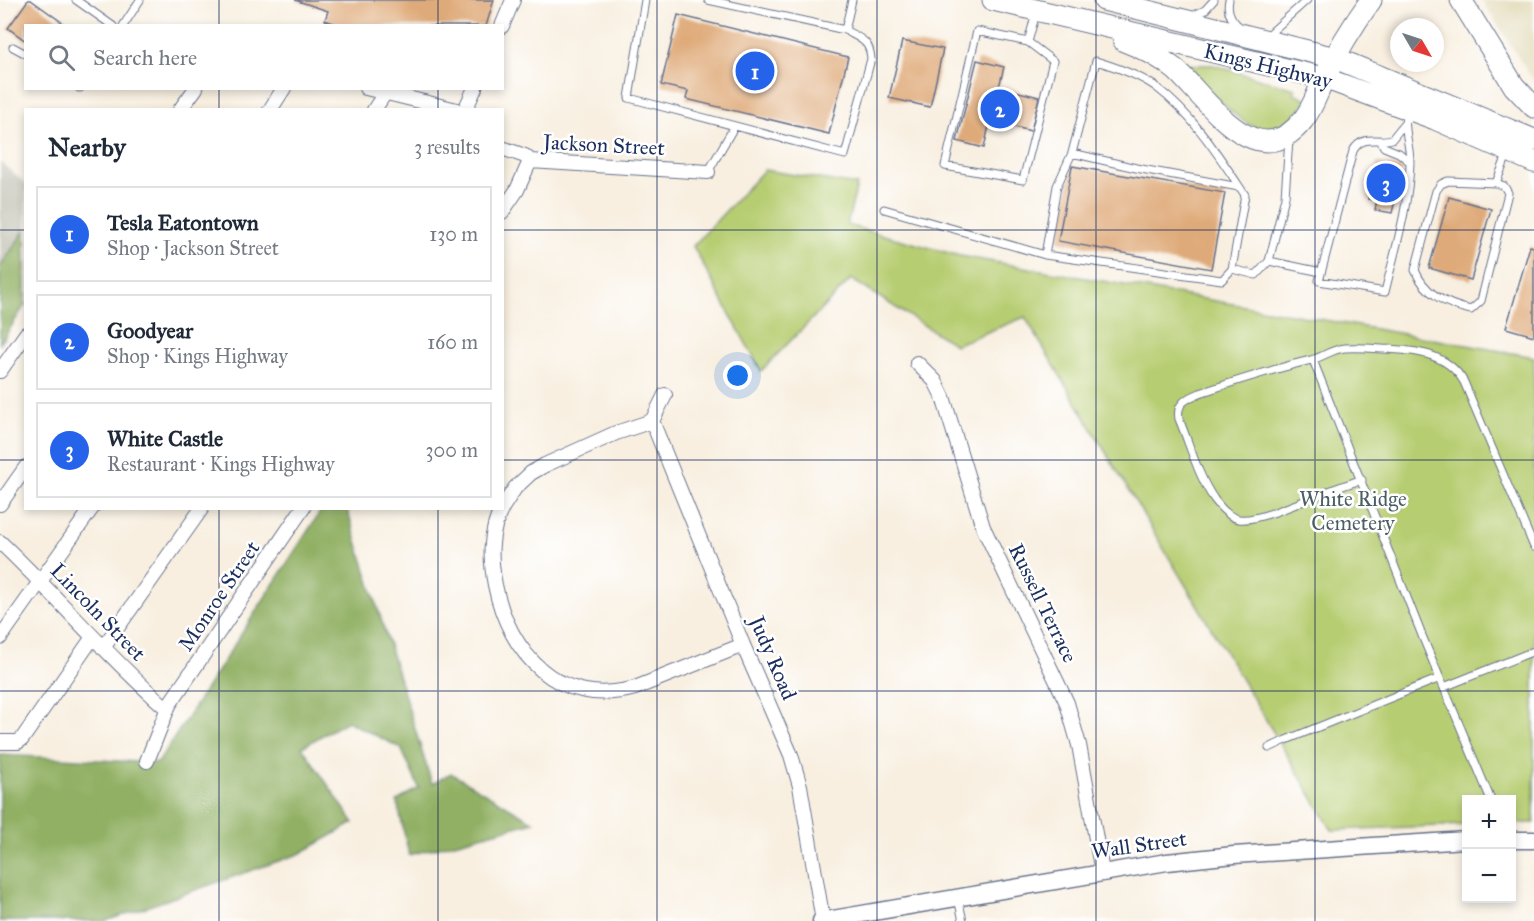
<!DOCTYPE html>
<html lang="en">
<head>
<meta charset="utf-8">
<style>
  :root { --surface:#fff; --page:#f2f2f3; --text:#1f2937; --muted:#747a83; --line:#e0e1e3; --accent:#2563eb }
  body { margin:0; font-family:"IM FELL Great Primer",serif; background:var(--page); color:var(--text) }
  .controls { position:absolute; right:18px; bottom:18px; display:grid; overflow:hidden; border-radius:0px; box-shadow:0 3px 9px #0003 }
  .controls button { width:54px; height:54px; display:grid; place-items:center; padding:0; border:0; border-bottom:2px solid var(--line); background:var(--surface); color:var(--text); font:30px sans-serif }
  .compass { position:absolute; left:1390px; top:18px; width:54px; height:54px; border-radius:50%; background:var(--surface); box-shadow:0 3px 9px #0003; rotate:129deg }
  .you { position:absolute; left:738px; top:376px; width:21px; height:21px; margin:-15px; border:4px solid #fff; border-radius:50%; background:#1a73e8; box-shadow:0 0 0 9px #1a73e833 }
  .badge { display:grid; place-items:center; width:39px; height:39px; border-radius:50%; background:var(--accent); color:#fff; font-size:20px; font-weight:700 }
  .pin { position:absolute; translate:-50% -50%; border:3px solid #fff; box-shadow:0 2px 6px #0006 }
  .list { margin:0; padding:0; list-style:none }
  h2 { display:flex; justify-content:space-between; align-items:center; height:78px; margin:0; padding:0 24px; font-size:26px }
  h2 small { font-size:20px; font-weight:400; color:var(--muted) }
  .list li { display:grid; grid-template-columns:39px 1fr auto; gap:18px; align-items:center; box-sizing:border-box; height:96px; margin:0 12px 12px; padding:0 12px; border:2px solid var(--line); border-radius:0px }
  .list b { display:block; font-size:22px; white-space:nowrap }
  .list p { margin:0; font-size:20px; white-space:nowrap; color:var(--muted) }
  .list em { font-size:20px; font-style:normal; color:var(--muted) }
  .icon { flex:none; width:33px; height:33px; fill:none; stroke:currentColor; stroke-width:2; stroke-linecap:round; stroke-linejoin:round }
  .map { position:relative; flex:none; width:1534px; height:921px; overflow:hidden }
  .search { position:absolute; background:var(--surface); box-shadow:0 3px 9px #0003; left:24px; top:24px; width:480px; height:66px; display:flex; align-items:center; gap:15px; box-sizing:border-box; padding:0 21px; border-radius:0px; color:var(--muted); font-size:22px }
  .panel { position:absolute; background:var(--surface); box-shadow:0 3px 9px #0003; left:24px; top:108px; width:480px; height:402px; border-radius:0px }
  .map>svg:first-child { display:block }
  .built { fill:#e3dbba }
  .industrial { fill:#c6c5b8 }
  .green { fill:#b7cd72; stroke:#697e68; stroke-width:1.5 }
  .forest { fill:#91b064; stroke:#567061; stroke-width:1.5 }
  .building { fill:#dfaa79 }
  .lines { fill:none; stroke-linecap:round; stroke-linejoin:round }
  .service-casing { stroke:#68728c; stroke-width:9 }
  .minor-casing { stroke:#68728c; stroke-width:16 }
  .tertiary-casing { stroke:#68728c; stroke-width:19 }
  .primary-casing { stroke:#68728c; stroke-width:23 }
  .service { stroke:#fff; stroke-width:7 }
  .minor { stroke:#fff; stroke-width:14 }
  .tertiary { stroke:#fff; stroke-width:16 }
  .primary { stroke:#fff; stroke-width:21 }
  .grid { fill:none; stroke:#1b2f5e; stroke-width:1.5; stroke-opacity:0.55 }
  .labels { text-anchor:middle; stroke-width:5; stroke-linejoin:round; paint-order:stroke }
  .street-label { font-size:21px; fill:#1b2f5e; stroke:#fff }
  .park-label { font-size:21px; fill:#4a5e64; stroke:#fff }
</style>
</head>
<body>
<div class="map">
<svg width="1534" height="921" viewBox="0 0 1534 921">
  <rect width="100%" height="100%" fill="#fff"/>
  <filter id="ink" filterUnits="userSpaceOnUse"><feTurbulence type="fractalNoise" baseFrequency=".0167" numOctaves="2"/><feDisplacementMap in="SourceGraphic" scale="12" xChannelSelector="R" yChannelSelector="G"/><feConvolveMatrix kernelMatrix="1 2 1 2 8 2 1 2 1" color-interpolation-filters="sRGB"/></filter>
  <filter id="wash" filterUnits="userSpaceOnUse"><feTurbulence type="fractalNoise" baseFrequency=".008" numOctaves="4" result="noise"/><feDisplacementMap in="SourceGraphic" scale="24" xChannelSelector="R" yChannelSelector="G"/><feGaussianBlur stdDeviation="1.35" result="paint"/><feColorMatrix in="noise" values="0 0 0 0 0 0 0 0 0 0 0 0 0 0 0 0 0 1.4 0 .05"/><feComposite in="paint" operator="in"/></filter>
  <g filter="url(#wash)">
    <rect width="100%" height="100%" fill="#f8efe0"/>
    <!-- built -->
    <path class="built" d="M 1482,0 L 1534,0 L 1534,82 Z"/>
    <!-- industrial -->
    <path class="industrial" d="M 0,162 L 26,184 L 25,230 L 0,267 Z"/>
    <!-- green -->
    <path class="green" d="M 1184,65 L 1213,65 L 1295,89 L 1294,93 L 1307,99 C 1275,152 1247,128 1214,95 C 1204,86 1191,76 1184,65 Z
      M 764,170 L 857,185 L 847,225 L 960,256 L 1534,357 L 1534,823 L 1512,823 L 1512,800 L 1466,800 L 1466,825 L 1332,830 L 1025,317 L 955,345 L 851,279 L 761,371 L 693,246 Z"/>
    <!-- forest -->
    <path class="forest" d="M 25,230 L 25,305 L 0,344 L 0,267 Z
      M 322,509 L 347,509 L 432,784 L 451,773 L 534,822 L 409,855 L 397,801 L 419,788 L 401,748 L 347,721 L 302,747 L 354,823 L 299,854 L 106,921 L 0,921 L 0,755 L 158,763 Z"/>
    <g id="blocks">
      <!-- building -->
      <path class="building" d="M 28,0 L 31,0 L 67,26 L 26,26 L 26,41 L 8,28 Z
        M 295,0 L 494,0 L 486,26 L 342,26 L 325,20 L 328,11 Z
        M 678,15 L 848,57 L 829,134 L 686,99 L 688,91 L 661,85 Z
        M 902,41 L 943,49 L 930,107 L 889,98 Z
        M 977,60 L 1004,67 L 999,87 L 1039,97 L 1031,131 L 990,121 L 984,148 L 957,141 Z
        M 1377,162 L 1403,168 L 1392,213 L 1375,210 L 1377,200 L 1368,199 Z
        M 1072,166 L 1225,193 L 1211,269 L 1058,241 Z
        M 1449,197 L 1491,209 L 1471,280 L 1429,268 Z
        M 1530,246 L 1534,247 L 1534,336 L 1506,328 Z"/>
    </g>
  </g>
  <g filter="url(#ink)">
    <use href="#blocks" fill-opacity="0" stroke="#68728c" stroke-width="1.5"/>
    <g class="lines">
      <!-- service casing -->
      <g class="service-casing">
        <path id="service" d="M 76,0 L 113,26
          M 645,0 L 629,98 L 845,155 L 871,59 C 870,40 860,39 845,30 L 708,0
          M 1229,0 C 1226,12 1232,21 1241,28
          M 1192,16 L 1205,10 L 1214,0
          M 123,26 L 140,0
          M 845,30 L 852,0
          M 977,31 L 1028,42 L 1053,61 L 1023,180 L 945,166 Z
          M 1267,36 L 1307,0
          M 1028,42 L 1036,13
          M 13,47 L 26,54
          M 79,88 L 80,88
          M 1404,124 L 1392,139 C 1377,143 1362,134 1353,151 L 1319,281 L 1385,292 C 1395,250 1409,206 1410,162 C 1410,145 1403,129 1406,111
          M 1289,139 L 1285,197 L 1269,261 L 1321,272
          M 1381,142 L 1384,147 L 1399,153 L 1410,162
          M 1072,153 L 1057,186 L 1045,255 L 1222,280 L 1232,269
          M 708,172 L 734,127
          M 1496,183 L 1448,181 L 1441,184 L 1436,191 L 1415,270 C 1424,293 1447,305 1471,310 L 1481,301 L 1508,193 L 1504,186 L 1496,183 L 1508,153
          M 1239,187 L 1136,168 L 1072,153 L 1096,61 C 1116,67 1139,75 1156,87 C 1194,116 1219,156 1245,195 L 1232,269 L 1256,275 L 1269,261
          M 884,209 L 1045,255
          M 1313,360 L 1423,638 L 1491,800
          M 1362,480 C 1332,486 1263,523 1239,519 C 1229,518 1220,507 1214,499 C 1198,476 1190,445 1179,419 C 1176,403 1186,399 1200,393 C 1236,381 1273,369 1311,360 C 1323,357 1332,349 1345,348 C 1358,347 1370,348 1383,349 C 1413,350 1447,352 1464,382 L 1534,547
          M 1444,687 L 1534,651
          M 1269,748 L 1286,740 L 1440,678
          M 958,898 L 963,921"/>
      </g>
      <!-- minor casing -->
      <g class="minor-casing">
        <path id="minor" d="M 502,26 L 513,0
          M 366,88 L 457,110
          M 180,110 L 196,88
          M 270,110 L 284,88
          M 374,110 L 385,93
          M 465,110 L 475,88
          M 502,148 L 525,156 L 530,161 L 708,172
          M 502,212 L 517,190 L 530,161
          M 917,363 L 935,381 L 943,397 L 983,527 L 1067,703 L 1079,745 L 1102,872
          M 0,371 L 26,334
          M 652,421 L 743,645 L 791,755 L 800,786 L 823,921
          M 652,421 L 665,395
          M 0,504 L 26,467
          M 502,508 C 489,533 490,559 495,585 C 509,654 559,709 635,688 L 743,645
          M 502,508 L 515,488 L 531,473 L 545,465 L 616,433 L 652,421
          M 0,542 C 56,595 105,654 163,705 L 169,705
          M 0,638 L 92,508
          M 103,648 L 202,508
          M 0,742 L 18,742 L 22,739 L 93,637
          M 147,761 L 169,705 L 303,508"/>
      </g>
      <!-- tertiary casing -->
      <g class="tertiary-casing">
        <path id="tertiary" d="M 1512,840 L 1534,840
          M 821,921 L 1167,862 L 1234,855 L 1466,840"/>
      </g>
      <!-- primary casing -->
      <g class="primary-casing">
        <path id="primary" d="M 993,0 L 1324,78 L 1435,119 L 1534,162
          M 1104,0 L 1335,58 L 1534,140
          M 1461,0 L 1514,86 L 1534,107
          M 1124,41 C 1143,48 1160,57 1176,70 C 1208,100 1257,178 1303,120 C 1313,108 1317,93 1324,79 C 1337,51 1353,25 1371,0"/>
      </g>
      <!-- service -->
      <use href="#service" class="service"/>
      <!-- minor -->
      <use href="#minor" class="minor"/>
      <!-- tertiary -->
      <use href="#tertiary" class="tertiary"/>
      <!-- primary -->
      <use href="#primary" class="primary"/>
    </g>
  </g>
  <!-- grid -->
  <path class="grid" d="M 219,0 L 219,26M 438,0 L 438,26M 657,0 L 657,921M 877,0 L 877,921M 1096,0 L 1096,921M 1315,0 L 1315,921M 219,88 L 219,110M 438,88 L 438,110M 0,230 L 26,230M 502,230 L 1534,230M 0,460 L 26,460M 502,460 L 1534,460M 219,508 L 219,921M 438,508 L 438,921M 0,691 L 1534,691"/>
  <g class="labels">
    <!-- street labels -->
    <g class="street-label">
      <text transform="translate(1268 66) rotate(14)" y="7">Kings Highway</text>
      <text transform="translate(604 145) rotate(3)" y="7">Jackson Street</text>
      <text transform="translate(219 596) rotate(-56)" y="7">Monroe Street</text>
      <text transform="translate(1043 603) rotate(64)" y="7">Russell Terrace</text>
      <text transform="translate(98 612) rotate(46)" y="7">Lincoln Street</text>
      <text transform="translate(773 658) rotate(67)" y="7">Judy Road</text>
      <text transform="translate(1139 845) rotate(-8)" y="7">Wall Street</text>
    </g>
    <!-- park labels -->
    <g class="park-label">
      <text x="1353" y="506">White Ridge<tspan x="1353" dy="24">Cemetery</tspan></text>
    </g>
  </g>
</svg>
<div class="controls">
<button>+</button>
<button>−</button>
</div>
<svg class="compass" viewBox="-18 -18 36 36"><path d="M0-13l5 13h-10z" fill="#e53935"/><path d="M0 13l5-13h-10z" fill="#747a83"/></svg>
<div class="you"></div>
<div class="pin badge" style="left:755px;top:71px">1</div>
<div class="pin badge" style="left:1000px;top:109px">2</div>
<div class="pin badge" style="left:1386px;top:183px">3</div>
<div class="search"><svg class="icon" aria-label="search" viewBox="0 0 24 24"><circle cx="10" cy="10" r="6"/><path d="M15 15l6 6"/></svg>Search here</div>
<section class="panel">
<h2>Nearby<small>3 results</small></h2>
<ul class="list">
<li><span class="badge">1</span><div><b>Tesla Eatontown</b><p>Shop · Jackson Street</p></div><em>130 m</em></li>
<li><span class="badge">2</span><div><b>Goodyear</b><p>Shop · Kings Highway</p></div><em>160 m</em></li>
<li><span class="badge">3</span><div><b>White Castle</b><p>Restaurant · Kings Highway</p></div><em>300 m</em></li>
</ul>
</section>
</div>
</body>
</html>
